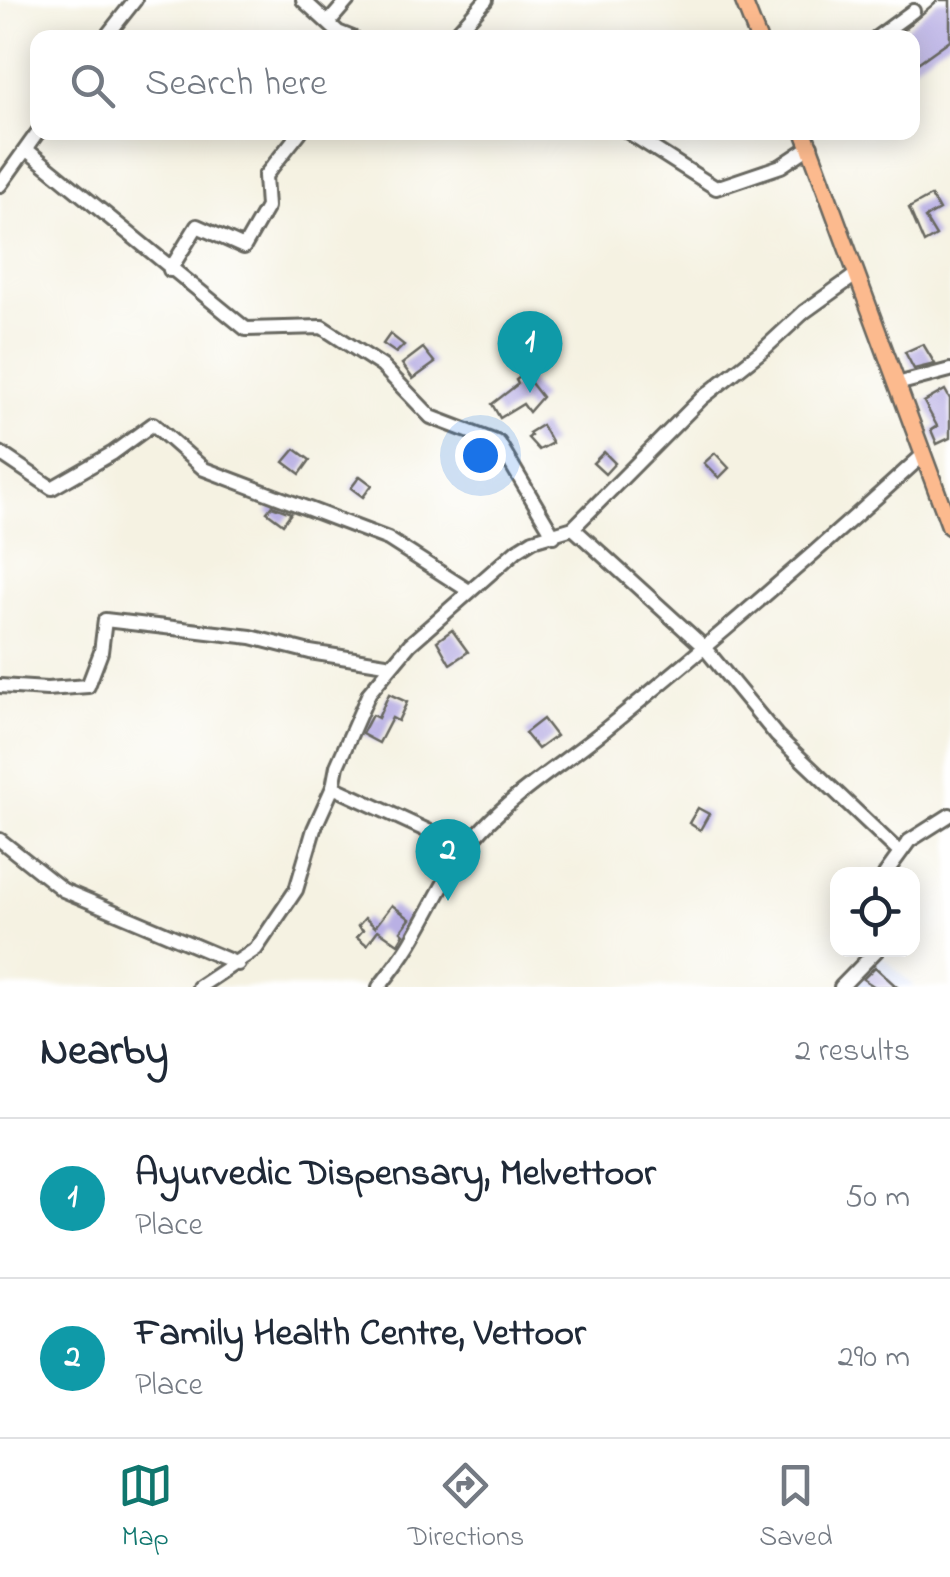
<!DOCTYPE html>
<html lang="en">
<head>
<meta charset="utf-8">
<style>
  :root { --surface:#fff; --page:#f2f2f3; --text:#1f2937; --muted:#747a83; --line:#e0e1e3; --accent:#0f766e }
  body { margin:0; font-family:"Indie Flower",sans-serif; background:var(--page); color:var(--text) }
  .controls { position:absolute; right:30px; bottom:30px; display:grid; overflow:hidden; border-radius:20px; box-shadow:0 5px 25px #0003 }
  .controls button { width:90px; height:90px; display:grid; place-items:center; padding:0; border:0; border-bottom:2px solid var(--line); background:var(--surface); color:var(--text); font:50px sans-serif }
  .you { position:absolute; left:480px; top:455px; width:35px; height:35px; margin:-25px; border:8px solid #fff; border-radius:50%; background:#1a73e8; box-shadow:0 0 0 15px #1a73e833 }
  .badge { display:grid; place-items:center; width:65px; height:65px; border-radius:50%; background:var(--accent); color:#fff; font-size:32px; font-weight:700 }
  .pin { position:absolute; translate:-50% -82px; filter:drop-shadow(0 2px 5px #0008) }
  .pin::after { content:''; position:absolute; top:52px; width:35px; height:30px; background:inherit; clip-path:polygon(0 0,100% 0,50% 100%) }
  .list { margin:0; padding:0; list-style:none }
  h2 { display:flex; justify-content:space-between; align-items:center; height:130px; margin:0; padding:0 40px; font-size:42px }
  h2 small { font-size:32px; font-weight:400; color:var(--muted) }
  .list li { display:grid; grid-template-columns:65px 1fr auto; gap:30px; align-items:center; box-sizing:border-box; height:160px; padding:0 40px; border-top:2px solid var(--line) }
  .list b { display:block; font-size:38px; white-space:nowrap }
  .list p { margin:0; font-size:32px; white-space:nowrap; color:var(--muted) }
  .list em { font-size:32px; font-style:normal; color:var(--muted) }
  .icon { flex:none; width:55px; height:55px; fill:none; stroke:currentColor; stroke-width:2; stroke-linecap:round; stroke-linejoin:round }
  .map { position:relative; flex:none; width:950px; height:987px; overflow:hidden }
  .search { position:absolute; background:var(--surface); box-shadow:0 5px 25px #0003; left:30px; right:30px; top:30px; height:110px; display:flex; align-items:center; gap:25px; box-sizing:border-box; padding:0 35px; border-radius:20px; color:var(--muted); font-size:38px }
  .sheet { height:450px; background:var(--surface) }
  nav { display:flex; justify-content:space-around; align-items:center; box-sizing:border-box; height:140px; border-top:2px solid var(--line); background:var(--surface); font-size:28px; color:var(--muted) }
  nav a { display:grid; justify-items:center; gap:5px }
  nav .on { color:var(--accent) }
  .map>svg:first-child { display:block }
  .built { fill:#cedafa }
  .building { fill:#b9b0e4 }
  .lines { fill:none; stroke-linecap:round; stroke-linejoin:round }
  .minor-casing { stroke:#686761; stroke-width:18 }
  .major-casing { stroke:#686761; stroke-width:20 }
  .minor { stroke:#fff; stroke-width:12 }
  .major { stroke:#fcba8e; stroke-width:15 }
</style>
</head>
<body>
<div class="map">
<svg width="950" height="987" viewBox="0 0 950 987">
  <rect width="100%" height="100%" fill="#fff"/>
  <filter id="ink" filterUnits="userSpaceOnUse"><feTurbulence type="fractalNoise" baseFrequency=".01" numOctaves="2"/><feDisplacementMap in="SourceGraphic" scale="20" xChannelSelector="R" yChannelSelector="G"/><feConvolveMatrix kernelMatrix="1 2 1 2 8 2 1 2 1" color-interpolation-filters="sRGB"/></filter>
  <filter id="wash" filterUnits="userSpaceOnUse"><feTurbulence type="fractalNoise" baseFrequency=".0048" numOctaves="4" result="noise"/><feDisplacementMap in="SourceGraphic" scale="40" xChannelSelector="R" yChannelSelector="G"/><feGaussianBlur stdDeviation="2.25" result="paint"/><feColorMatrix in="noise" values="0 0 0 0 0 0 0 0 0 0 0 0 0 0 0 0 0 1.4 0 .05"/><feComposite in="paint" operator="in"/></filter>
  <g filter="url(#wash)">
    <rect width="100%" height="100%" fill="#f5f2e2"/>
    <!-- built -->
    <path class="built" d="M 879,953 L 914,987 L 851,987 L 851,980 Z"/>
    <g id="blocks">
      <!-- building -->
      <path class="building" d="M 938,0 L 950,0 L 950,40 L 912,67 L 912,38 L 894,38 Z
        M 931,196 L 939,210 L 925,218 L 936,236 L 924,243 L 909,208 Z
        M 390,334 L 404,345 L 396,353 L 383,344 Z
        M 923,344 L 935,364 L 914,369 L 905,352 Z
        M 423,348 L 435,363 L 413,379 L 402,364 Z
        M 524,374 L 542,397 L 529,412 L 523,404 L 500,418 L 492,404 L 518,384 L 516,380 Z
        M 945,390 L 950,399 L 950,438 L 937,444 L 931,430 L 937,426 L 924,402 Z
        M 542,425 L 552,443 L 539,450 L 528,438 L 531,436 L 529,433 Z
        M 295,449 L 310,460 L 300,474 L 284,462 Z
        M 604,452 L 615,463 L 605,474 L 593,463 Z
        M 715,453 L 729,468 L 719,478 L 704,463 Z
        M 360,476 L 372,485 L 363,497 L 351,488 Z
        M 272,506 L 291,513 L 283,524 L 267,512 Z
        M 452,630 L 468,652 L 450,664 L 437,641 Z
        M 389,694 L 407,702 L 398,721 L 392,718 L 379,743 L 362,734 L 372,715 L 378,718 Z
        M 543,719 L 556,736 L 538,749 L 525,733 Z
        M 698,808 L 709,814 L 700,830 L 689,823 Z
        M 392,905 L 410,919 L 401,931 L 404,934 L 398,944 L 378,930 L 367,945 L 357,937 L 363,930 L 358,926 L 365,918 L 375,927 Z
        M 875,967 L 897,987 L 875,987 L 863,979 Z"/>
    </g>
  </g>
  <g filter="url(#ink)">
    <use href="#blocks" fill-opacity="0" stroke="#686761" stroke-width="2.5"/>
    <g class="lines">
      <!-- minor casing -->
      <g class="minor-casing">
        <path id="minor" d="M 303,0 L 338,32 L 353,38
          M 328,23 L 348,0
          M 105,38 L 135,0
          M 452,38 L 486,0
          M 876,38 L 913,11
          M 628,132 L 716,188 L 781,166 L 811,146
          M 27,150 L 246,329 L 322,327 L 382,366 L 431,417 L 499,443 L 554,536
          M 0,185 L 38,132
          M 170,270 L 197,226 L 244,247 L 267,207 L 265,176 L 300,132
          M 897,384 L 950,370
          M 0,453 L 52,488 L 113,453 L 153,424 L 204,469 L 388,539 L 469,591
          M 573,528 L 703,646 L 777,736 L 900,853
          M 0,686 L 47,689 L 88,686 L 101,652 L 105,620 L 251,637 L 310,652 L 392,665
          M 333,787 L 467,849
          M 0,840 L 63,890 L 238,964
          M 885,874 L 909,841 L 950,815
          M 199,987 L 256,949 L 296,890 L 314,829 L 333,787 L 337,766 L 369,693 L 410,644 L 517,550 L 533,540 L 573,528 L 702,398 L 764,349 L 804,312 L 857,274
          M 379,987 C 390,973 401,959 410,944 C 434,905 451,862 483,828 C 520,789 565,762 607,728 C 715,640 820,549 923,455
          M 841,987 L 878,949"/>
      </g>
      <!-- major casing -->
      <g class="major-casing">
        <path id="major" d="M 743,0 L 758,38
          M 804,132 L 950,527"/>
      </g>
      <!-- minor -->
      <use href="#minor" class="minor"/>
      <!-- major -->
      <use href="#major" class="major"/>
    </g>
  </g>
</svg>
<div class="controls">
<button><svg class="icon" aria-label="locate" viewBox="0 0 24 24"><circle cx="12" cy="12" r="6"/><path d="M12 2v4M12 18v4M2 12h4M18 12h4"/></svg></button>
</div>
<div class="you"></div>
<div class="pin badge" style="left:530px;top:393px;background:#0f9aa8">1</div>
<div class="pin badge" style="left:448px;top:901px;background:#0f9aa8">2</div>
<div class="search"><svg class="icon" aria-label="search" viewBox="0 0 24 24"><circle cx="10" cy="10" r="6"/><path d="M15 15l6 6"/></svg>Search here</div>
</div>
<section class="sheet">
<h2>Nearby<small>2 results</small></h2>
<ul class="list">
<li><span class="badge" style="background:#0f9aa8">1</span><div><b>Ayurvedic Dispensary, Melvettoor</b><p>Place</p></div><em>50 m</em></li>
<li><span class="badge" style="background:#0f9aa8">2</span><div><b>Family Health Centre, Vettoor</b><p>Place</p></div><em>290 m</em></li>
</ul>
</section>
<nav>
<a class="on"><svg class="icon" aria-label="map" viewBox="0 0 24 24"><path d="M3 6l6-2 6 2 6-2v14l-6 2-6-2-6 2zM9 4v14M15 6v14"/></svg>Map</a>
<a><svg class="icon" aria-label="directions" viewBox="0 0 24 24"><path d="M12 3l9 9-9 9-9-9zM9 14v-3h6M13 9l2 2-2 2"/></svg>Directions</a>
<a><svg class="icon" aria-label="saved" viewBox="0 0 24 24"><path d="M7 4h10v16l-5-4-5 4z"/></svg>Saved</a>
</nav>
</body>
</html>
